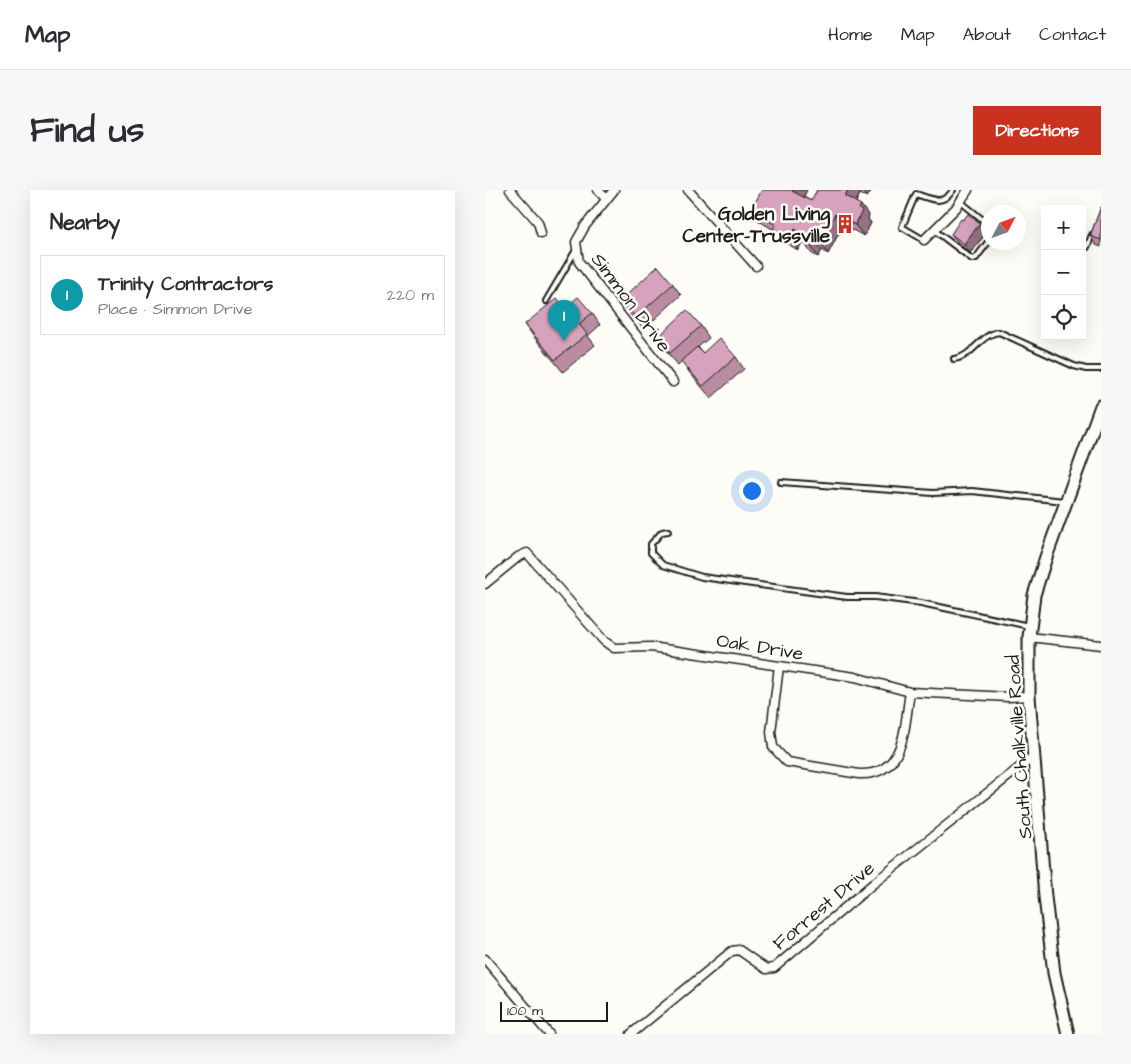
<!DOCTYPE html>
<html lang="en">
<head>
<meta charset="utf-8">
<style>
  :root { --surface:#fff; --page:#f7f7f7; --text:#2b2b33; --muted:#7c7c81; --line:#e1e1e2; --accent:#c8321e }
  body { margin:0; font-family:"Architects Daughter",sans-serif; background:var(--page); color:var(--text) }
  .controls { position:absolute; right:15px; top:15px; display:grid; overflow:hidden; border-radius:0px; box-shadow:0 5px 20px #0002 }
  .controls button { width:45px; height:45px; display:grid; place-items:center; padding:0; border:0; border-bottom:1px solid var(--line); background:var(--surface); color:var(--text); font:25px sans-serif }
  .compass { position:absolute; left:496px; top:15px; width:45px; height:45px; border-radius:50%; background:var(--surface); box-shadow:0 5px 20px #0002; rotate:49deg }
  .scale { position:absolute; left:15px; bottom:12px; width:108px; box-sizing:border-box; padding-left:5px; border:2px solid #1c1c1c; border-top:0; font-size:14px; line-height:18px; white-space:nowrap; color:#1c1c1c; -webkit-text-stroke:4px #fdfcf7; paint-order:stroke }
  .you { position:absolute; left:266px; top:300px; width:18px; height:18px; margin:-12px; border:4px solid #fff; border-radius:50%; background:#1a73e8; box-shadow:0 0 0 8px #1a73e833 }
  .badge { display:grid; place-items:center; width:32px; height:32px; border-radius:50%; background:var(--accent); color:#fff; font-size:16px; font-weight:700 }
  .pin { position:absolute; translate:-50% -41px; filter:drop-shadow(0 1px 2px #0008) }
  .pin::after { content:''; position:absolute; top:26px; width:18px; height:15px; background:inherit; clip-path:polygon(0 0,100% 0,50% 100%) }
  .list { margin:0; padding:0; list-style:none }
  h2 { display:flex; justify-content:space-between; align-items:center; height:65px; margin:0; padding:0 20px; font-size:21px }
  h2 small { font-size:16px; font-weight:400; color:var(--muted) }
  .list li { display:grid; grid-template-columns:32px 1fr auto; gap:15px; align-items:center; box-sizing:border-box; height:80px; margin:0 10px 10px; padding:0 10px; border:1px solid var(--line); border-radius:0px }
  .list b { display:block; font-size:19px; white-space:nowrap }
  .list p { margin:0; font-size:16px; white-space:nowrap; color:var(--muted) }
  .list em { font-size:16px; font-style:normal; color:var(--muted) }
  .icon { flex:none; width:28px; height:28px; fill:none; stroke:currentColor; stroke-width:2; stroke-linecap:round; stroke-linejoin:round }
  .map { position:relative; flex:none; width:616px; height:844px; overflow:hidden; border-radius:0px }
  header { display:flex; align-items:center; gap:30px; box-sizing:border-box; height:70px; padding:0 25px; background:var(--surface); border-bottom:1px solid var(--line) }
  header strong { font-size:24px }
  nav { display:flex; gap:28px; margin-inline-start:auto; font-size:18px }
  .intro { display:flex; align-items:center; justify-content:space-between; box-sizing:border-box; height:120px; padding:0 30px }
  h1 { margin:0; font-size:35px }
  .button { padding:12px 22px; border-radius:0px; background:var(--accent); color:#fff; font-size:18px; font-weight:700 }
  main { display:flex; gap:30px; padding:0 30px }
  aside { flex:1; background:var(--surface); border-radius:0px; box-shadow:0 5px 20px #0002 }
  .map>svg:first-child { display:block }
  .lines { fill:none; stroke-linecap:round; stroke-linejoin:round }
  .service-casing { stroke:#1c1c1c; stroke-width:8 }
  .minor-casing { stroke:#1c1c1c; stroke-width:11 }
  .secondary-casing { stroke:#1c1c1c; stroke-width:15 }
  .service { stroke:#fdfcf7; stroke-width:4 }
  .minor { stroke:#fdfcf7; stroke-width:8 }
  .secondary { stroke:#fdfcf7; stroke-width:11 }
  .wall { fill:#b98ca2; stroke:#1c1c1c }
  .shaded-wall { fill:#967284; stroke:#1c1c1c }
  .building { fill:#d7a3bc; stroke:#1c1c1c }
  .labels { text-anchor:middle; stroke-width:5; stroke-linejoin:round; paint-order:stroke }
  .poi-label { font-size:19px; font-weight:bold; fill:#1c1c1c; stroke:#fdfcf7; text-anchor:end }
  .street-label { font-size:19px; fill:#1c1c1c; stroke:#fdfcf7 }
</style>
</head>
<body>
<header>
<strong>Map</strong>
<nav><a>Home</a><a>Map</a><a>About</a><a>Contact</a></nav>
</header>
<div class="intro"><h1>Find us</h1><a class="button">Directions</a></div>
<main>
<aside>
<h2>Nearby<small></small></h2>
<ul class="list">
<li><span class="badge" style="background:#0f9aa8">1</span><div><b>Trinity Contractors</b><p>Place · Simmon Drive</p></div><em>220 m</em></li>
</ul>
</aside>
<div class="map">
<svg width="616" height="844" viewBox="0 0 616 844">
  <rect width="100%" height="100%" fill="#fdfcf7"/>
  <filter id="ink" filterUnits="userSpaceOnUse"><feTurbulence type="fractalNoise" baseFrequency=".02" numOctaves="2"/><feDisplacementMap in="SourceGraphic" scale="10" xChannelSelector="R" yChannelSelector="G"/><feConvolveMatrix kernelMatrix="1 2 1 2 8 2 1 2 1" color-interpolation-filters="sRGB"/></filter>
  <g filter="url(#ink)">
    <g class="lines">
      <!-- service casing -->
      <g class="service-casing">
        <path id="service" d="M 476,12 L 503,34
          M 449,40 L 487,69 L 491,68 L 503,52
          M 439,50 L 417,37 L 431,4 C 446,9 458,16 468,0
          M 602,57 L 607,45
          M 61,111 L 91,60
          M 469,169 C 488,167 495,144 514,142 L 589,176 L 601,179 L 616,179
          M 296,292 L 448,303 L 487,301 L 579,311
          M 183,341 L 177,342 L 166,354 L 166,363 L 178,375 L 217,387 L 362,407 L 390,407 L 436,413 L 544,436"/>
      </g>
      <!-- minor casing -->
      <g class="minor-casing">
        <path id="minor" d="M 25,0 L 53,32 L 56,43
          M 113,0 L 121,9
          M 129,0 L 100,36 L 91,52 L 94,72 L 188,192
          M 203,0 L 271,76
          M 439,50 L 471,18 L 483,0
          M 0,394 L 33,367 L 42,363 L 119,451 L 129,458 L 166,457 L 370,487 L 425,502 L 524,507 L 544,506
          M 544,447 L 616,455
          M 294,476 L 286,542 L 288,557 L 302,572 L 374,584 C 421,586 419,537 425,502
          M 0,769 L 64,844
          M 146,844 L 247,761 L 254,760 L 281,779 L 289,778 L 389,693 L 549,566"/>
      </g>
      <!-- secondary casing -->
      <g class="secondary-casing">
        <path id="secondary" d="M 583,844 L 569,783 L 560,707 L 544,506 L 544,447 L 549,405 L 561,367 L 616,216"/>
      </g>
      <!-- service -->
      <use href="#service" class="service"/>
      <!-- minor -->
      <use href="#minor" class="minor"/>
      <!-- secondary -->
      <use href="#secondary" class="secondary"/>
    </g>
    <!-- wall -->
    <path class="wall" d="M 332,0 L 387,0 L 382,7 L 375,4 L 371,12 L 384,26 L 383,29 L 386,33 L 379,46 L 358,35 L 343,64 L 337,60 L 333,67 L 326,63 L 318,51 L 313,60 L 297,51 L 289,40 L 274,31 L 266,20 L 319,7 L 326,11 Z
      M 616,17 L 616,57 L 611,55 L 605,46 Z
      M 478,30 L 495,33 L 502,42 L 485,63 L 473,53 L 466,44 Z
      M 188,94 L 196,105 L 159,139 L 143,122 L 135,111 Z
      M 80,118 L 107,123 L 115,135 L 103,146 L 110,155 L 78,182 L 48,146 L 40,134 Z
      M 216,136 L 224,148 L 213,157 L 218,163 L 251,167 L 259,179 L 226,208 L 204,182 L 197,171 L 193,175 L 180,159 L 172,148 Z"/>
    <!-- shaded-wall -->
    <path class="shaded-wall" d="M 308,0 L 322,0 L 316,13 L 307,1 Z
      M 363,0 L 373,0 L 375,4 L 368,17 L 360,6 Z
      M 377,0 L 387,0 L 382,7 Z
      M 376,15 L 384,26 L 383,29 L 386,33 L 379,46 L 370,35 L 374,19 Z
      M 350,24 L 358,35 L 343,64 L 335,52 Z
      M 495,33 L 502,42 L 485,63 L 479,54 Z
      M 310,39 L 318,51 L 313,60 L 305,48 Z
      M 328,49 L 337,60 L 333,67 L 325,55 Z"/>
    <!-- building -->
    <path class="building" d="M 277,0 L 308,0 L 307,1 L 326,11 L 332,0 L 363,0 L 360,6 L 376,15 L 374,19 L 377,21 L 370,35 L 350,24 L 335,52 L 328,49 L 325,55 L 318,52 L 321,46 L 310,39 L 305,48 L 288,39 L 291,35 L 266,20 Z
      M 616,17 L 616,50 L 605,46 Z
      M 483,24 L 495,33 L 479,54 L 466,44 L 476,29 L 478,30 Z
      M 173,76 L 188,94 L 151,127 L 135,111 Z
      M 93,107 L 107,123 L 94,134 L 102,144 L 70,170 L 40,134 L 72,108 L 80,118 Z
      M 202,120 L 216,136 L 185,163 L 172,148 Z
      M 234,148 L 251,167 L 218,196 L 196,171 L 212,157 L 218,163 Z"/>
  </g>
  <!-- icons -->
  <defs>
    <g id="building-bare" transform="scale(1.5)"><path d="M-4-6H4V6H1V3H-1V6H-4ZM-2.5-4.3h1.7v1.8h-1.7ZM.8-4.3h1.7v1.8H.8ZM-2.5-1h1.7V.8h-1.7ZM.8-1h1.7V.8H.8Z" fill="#c8321e" stroke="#fdfcf7" stroke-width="2.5" paint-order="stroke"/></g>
  </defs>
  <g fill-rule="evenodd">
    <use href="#building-bare" x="360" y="34"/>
  </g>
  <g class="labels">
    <!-- poi labels -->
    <g class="poi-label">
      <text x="345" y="30">Golden Living<tspan x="345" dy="22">Center-Trussville</tspan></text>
    </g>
    <!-- street labels -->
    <g class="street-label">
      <text transform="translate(147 112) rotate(53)" y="7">Simmon Drive</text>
      <text transform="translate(275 456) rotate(9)" y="7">Oak Drive</text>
      <text transform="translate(533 557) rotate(-94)" y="7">South Chalkville Road</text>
      <text transform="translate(338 715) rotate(-40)" y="7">Forrest Drive</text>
    </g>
  </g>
</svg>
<div class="controls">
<button>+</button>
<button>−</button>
<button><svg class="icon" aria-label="locate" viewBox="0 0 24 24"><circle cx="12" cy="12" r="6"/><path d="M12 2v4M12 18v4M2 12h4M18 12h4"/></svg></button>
</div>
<svg class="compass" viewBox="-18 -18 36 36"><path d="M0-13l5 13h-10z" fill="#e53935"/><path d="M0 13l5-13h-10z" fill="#7c7c81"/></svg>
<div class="scale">100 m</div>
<div class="you"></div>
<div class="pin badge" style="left:79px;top:151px;background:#0f9aa8">1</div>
</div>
</main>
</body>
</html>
